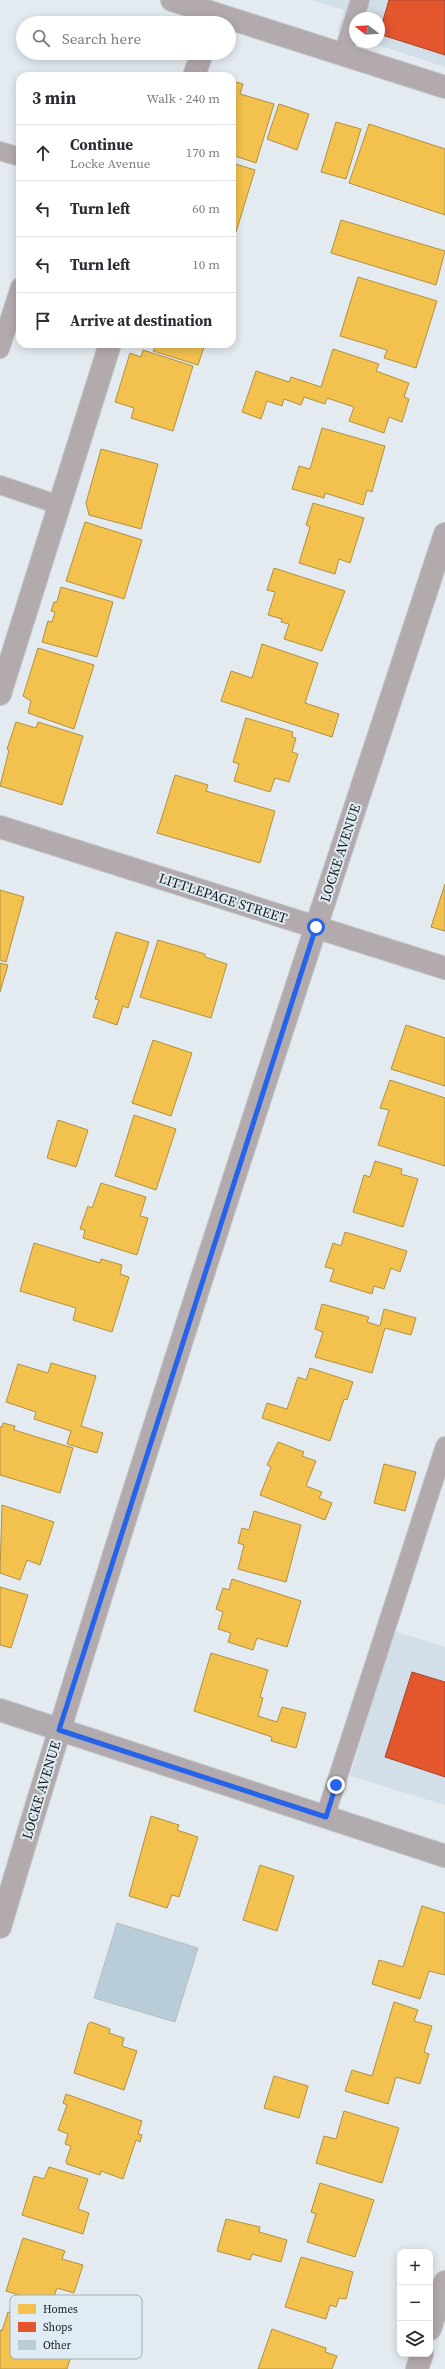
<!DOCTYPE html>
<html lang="en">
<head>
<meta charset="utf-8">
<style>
  :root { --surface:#fff; --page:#f2f2f3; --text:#2b2b33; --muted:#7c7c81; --line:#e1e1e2 }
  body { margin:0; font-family:"Source Serif 4",serif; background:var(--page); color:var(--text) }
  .controls { position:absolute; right:12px; bottom:12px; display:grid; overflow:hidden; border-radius:8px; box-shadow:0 2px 10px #0003 }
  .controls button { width:36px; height:36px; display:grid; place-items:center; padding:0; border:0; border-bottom:1px solid var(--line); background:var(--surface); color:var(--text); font:20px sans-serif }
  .compass { position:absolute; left:349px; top:12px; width:36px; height:36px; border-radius:50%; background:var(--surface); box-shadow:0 2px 10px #0003; rotate:287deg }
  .stop { position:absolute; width:12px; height:12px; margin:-9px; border:3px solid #2563eb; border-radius:50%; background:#fff }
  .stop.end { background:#2563eb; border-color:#fff; box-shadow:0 1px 4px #0008 }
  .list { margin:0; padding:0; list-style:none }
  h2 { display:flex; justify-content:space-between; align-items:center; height:52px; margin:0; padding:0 16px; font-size:17px }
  h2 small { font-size:13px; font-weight:400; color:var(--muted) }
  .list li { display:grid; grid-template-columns:26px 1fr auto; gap:12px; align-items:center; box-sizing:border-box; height:56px; padding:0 16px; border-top:1px solid var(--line) }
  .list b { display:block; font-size:15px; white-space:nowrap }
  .list p { margin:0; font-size:13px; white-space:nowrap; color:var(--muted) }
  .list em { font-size:13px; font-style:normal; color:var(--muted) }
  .icon { flex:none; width:22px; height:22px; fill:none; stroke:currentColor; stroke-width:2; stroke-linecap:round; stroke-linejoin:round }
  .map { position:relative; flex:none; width:445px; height:2369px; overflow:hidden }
  .search { position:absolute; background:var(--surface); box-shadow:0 2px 10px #0003; left:16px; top:16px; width:220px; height:44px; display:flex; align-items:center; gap:10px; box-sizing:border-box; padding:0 14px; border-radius:22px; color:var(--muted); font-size:15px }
  .panel { position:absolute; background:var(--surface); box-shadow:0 2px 10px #0003; left:16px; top:72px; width:220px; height:276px; border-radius:12px }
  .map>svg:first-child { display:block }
  .built { fill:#d2dfe9 }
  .homes { fill:#f2c14e; stroke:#b19040 }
  .shops { fill:#e4572e; stroke:#a7462a }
  .building { fill:#b9cdd9; stroke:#b8bdc1 }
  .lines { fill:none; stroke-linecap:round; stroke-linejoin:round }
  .service-casing { stroke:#c0c6ca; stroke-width:20 }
  .minor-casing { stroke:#c0c6ca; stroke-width:24 }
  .secondary-casing { stroke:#c0c6ca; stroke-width:24 }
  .service { stroke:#b3aaae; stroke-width:18 }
  .minor { stroke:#b3aaae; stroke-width:22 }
  .secondary { stroke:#b1aaae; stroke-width:22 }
  .route { stroke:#2563eb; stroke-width:5 }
  .labels { text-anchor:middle; stroke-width:4; stroke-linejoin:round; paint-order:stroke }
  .street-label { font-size:14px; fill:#181d1f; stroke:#e0ecf4 }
  .key { fill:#e0ecf4; stroke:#a4aeb4; stroke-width:1 }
  .key-label { font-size:11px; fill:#181d1f }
</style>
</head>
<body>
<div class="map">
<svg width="445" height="2369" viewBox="0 0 445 2369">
  <rect width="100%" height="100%" fill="#e4ebf0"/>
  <!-- built -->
  <path class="built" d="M 311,0 L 445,0 L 445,67 L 369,42 L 379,42 L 379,18 L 355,18 L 355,38 L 337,31 L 344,10 Z
    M 394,1631 L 445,1647 L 445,1805 L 350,1776 Z"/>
  <!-- homes -->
  <path class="homes" d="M 232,81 L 243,84 L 240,94 L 274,104 L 256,163 L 232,155 Z
    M 279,104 L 309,114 L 297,150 L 267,139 Z
    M 336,122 L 361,129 L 346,179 L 321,172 Z
    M 369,124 L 445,149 L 445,215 L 349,183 Z
    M 232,163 L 255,170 L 236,232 L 232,231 Z
    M 341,220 L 445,251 L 436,285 L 331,253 Z
    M 358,277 L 437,301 L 416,368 L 384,358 L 387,350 L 340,336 Z
    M 156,344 L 205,344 L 198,365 L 153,351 Z
    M 333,349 L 379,364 L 376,371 L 409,383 L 404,397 L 409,399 L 402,422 L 389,417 L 384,433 L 349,421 L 354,407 L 327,398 L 325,404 L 304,397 L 301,405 L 284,399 L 282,406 L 267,401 L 261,419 L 242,412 L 256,371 L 289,382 L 291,377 L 321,387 Z
    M 143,350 L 193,366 L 173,431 L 131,418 L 134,408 L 115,402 L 130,353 L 141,357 Z
    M 322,428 L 385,446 L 372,492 L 367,490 L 363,505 L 325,493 L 324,498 L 292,489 L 299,466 L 310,469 Z
    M 101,449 L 158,464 L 141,529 L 89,515 L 86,503 Z
    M 313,503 L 364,518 L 350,563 L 339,559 L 335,574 L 299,563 L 310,527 L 306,525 Z
    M 85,522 L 142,540 L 124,599 L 66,581 Z
    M 274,568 L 345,591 L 322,651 L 284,639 L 289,624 L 281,622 L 282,619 L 268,615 L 275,592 L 267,590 Z
    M 61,587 L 113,602 L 97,657 L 42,642 L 48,621 L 52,622 L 55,612 L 51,611 L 54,602 L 57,602 Z
    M 262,644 L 318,663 L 305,703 L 339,714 L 332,737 L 221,701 L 231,671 L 252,678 Z
    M 38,648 L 94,665 L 74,729 L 28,713 L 31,701 L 23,696 Z
    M 246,718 L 293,732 L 292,737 L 296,738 L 292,752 L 298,754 L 289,782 L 275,778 L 270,792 L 234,781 L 239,764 L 233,762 Z
    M 16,722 L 36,728 L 38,722 L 83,736 L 62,805 L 0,786 L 9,750 L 7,749 Z
    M 175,775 L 208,785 L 206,791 L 275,811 L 260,863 L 157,833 Z
    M 445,884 L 445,931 L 431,927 Z
    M 0,890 L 24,897 L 6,962 L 0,960 Z
    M 116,932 L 149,942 L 128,1008 L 123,1006 L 117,1025 L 93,1017 L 99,1000 L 95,999 Z
    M 158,940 L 205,954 L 205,957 L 227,964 L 211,1018 L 140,997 Z
    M 0,963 L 8,965 L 0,992 Z
    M 406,1025 L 445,1038 L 445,1086 L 391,1069 Z
    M 153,1040 L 192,1053 L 171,1116 L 132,1103 Z
    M 390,1080 L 445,1098 L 445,1166 L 378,1145 L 389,1110 L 380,1108 Z
    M 134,1115 L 176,1129 L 156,1190 L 115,1176 Z
    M 58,1120 L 88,1130 L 76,1167 L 47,1158 Z
    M 375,1161 L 402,1169 L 401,1174 L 418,1179 L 403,1227 L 353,1212 L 364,1175 L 370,1177 Z
    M 101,1183 L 146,1197 L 140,1216 L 148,1218 L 137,1255 L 83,1238 L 85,1230 L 80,1229 L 88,1206 L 92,1208 Z
    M 345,1232 L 407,1251 L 400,1272 L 391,1268 L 384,1289 L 374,1286 L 372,1294 L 330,1281 L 334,1269 L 325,1267 L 333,1243 L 341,1246 Z
    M 34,1243 L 100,1263 L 101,1259 L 122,1265 L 120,1274 L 129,1277 L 112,1332 L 73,1320 L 76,1308 L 20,1291 Z
    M 322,1304 L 369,1317 L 367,1322 L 380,1326 L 384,1309 L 416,1318 L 411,1335 L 385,1328 L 372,1373 L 315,1357 L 323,1332 L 315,1329 Z
    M 51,1363 L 96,1376 L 81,1426 L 103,1433 L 97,1453 L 67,1444 L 71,1431 L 34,1419 L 36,1412 L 6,1402 L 18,1364 L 48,1373 Z
    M 310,1368 L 353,1382 L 347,1400 L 344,1399 L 330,1441 L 262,1418 L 267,1403 L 287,1409 L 298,1377 L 306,1380 Z
    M 3,1423 L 15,1426 L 14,1430 L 73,1448 L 60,1493 L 0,1475 L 0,1427 L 2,1427 Z
    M 278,1442 L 304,1452 L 302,1456 L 316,1461 L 306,1486 L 322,1492 L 319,1498 L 332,1503 L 325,1520 L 260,1495 L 271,1467 L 267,1465 Z
    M 384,1464 L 416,1472 L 405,1511 L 374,1503 Z
    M 2,1505 L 54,1522 L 40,1565 L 27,1560 L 20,1580 L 0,1573 Z
    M 254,1511 L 301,1525 L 286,1582 L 238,1569 L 244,1545 L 238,1543 L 242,1528 L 249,1530 Z
    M 232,1579 L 301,1601 L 287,1647 L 257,1638 L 253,1650 L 228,1642 L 231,1633 L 218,1629 L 223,1612 L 216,1609 L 223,1588 L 229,1590 Z
    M 0,1587 L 28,1595 L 11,1648 L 0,1645 Z
    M 211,1653 L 268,1670 L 260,1697 L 263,1698 L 258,1716 L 277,1722 L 282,1707 L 306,1713 L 296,1748 L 271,1741 L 272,1737 L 194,1711 Z
    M 151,1816 L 179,1825 L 177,1830 L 198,1837 L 179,1897 L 172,1895 L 167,1908 L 129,1896 Z
    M 260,1865 L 294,1876 L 277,1931 L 243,1920 Z
    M 422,1906 L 445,1913 L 445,1975 L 429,1971 L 420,1999 L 372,1984 L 379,1960 L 403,1967 Z
    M 394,2002 L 418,2010 L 414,2021 L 432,2026 L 424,2052 L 429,2054 L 420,2084 L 396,2077 L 388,2104 L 345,2091 L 352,2070 L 372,2076 Z
    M 91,2022 L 110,2029 L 109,2033 L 124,2038 L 122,2046 L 137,2051 L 124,2090 L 74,2073 L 88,2024 Z
    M 274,2076 L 308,2086 L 299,2118 L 264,2108 Z
    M 66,2094 L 142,2121 L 138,2134 L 142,2135 L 140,2142 L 136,2140 L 123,2179 L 101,2171 L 100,2175 L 67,2164 L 66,2161 L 71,2146 L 65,2144 L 68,2134 L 58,2130 L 67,2105 L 63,2103 Z
    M 344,2111 L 399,2128 L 382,2183 L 316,2163 L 324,2136 L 336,2139 Z
    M 49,2167 L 88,2179 L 78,2209 L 89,2213 L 83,2234 L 22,2215 L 34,2176 L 44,2179 Z
    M 320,2183 L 374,2200 L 355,2257 L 307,2242 L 316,2214 L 311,2212 Z
    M 226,2219 L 260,2227 L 259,2232 L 287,2240 L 281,2262 L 252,2254 L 250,2260 L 217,2251 Z
    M 23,2238 L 65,2251 L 62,2259 L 83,2265 L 74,2293 L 57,2288 L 51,2305 L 6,2291 Z
    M 301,2257 L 353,2272 L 346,2299 L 339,2298 L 336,2307 L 330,2305 L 326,2319 L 285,2307 Z
    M 8,2312 L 78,2334 L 67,2369 L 0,2369 L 0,2330 L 2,2331 Z
    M 272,2329 L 326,2348 L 325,2352 L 337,2356 L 332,2369 L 258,2369 Z"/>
  <!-- shops -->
  <path class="shops" d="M 389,0 L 445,0 L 445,55 L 379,34 Z
    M 412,1672 L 445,1682 L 445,1777 L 385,1757 Z"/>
  <!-- building -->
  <path class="building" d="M 117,1923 L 198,1948 L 175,2022 L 94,1998 Z"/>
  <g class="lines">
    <!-- service casing -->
    <g class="service-casing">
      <path id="service" d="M 343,54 L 360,0
        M 0,151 L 20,157
        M 0,349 L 20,287
        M 0,485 L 59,505
        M 325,1817 L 445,1446"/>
    </g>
    <!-- minor casing -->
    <g class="minor-casing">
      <path id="minor" d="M 172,0 L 445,87
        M 194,76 L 202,53
        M 0,694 L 110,344
        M 0,827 L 445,968
        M 0,1927 C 139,1460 293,997 445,534
        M 430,2329 L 445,2282
        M 417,2369 L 422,2354"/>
    </g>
    <!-- secondary casing -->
    <g class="secondary-casing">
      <path id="secondary" d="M 0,1710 L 445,1856"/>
    </g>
    <!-- service -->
    <use href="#service" class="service"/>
    <!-- minor -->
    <use href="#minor" class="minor"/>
    <!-- secondary -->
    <use href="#secondary" class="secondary"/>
  </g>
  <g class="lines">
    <!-- route -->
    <path class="route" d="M 316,927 L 59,1730 L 326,1817 L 336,1785"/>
  </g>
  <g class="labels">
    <!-- street labels -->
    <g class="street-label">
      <text transform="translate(340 853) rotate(-72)" y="5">LOCKE AVENUE</text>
      <text transform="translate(223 898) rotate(18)" y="5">LITTLEPAGE STREET</text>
      <text transform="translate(41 1790) rotate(-73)" y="5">LOCKE AVENUE</text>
    </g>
  </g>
  <!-- legend -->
  <rect x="10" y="2295" width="132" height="64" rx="6" class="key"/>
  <rect x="18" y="2304" width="18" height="10" fill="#f2c14e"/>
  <rect x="18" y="2322" width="18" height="10" fill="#e4572e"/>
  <rect x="18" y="2340" width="18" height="10" fill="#b9cdd9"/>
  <g class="key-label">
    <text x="43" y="2313">Homes</text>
    <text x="43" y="2331">Shops</text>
    <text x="43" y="2349">Other</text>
  </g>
</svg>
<div class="controls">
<button>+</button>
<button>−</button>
<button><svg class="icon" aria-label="layers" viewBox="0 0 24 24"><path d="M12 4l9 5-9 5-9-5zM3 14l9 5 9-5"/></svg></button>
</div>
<svg class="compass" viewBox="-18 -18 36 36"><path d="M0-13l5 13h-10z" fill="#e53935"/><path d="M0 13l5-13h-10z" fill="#7c7c81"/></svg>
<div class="stop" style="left:316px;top:927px"></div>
<div class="stop end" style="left:336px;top:1785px"></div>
<div class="search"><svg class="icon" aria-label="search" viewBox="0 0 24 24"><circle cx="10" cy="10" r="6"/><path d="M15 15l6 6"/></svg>Search here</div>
<section class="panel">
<h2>3 min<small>Walk · 240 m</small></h2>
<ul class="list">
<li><svg class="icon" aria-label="ahead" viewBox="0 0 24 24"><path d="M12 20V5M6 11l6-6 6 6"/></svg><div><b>Continue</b><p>Locke Avenue</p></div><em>170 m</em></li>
<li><svg class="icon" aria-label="left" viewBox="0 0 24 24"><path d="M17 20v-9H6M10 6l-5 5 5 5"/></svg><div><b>Turn left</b></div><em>60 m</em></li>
<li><svg class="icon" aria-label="left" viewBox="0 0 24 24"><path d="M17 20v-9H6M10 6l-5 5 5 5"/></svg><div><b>Turn left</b></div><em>10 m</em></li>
<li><svg class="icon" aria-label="arrive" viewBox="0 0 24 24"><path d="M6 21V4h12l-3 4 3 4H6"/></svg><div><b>Arrive at destination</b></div></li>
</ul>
</section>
</div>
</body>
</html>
